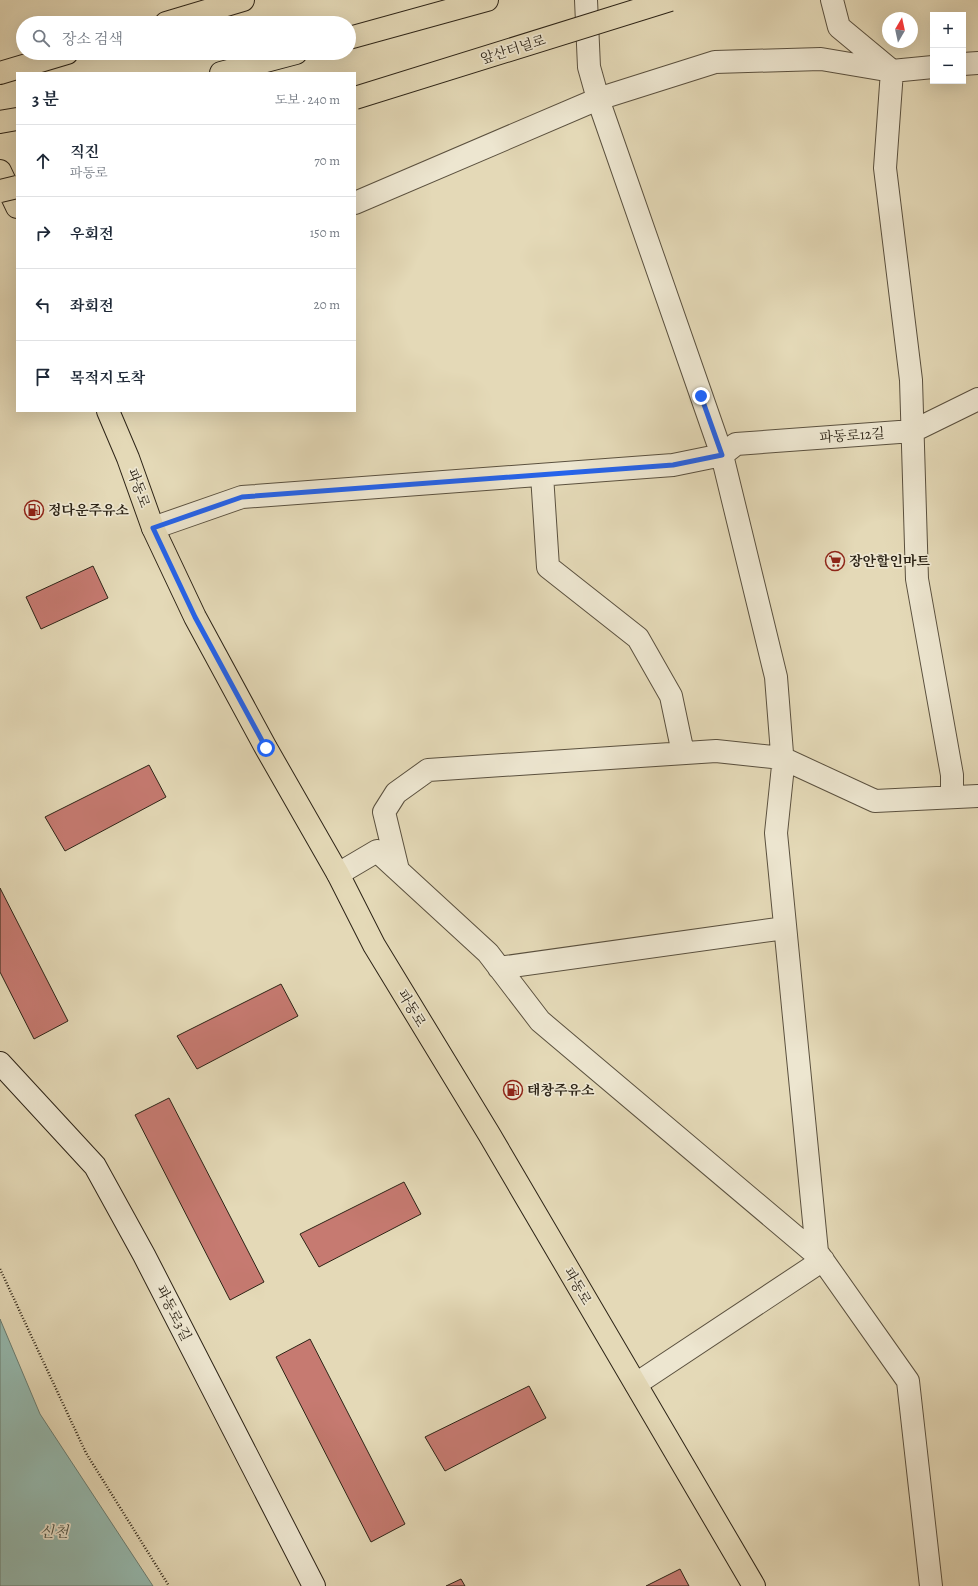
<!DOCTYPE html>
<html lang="ko">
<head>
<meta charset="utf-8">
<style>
  :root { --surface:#fff; --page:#f6f6f7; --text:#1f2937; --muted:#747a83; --line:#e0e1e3 }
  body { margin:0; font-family:Alegreya,"Noto Serif KR",serif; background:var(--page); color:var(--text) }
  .controls { position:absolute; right:12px; top:12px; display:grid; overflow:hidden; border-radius:0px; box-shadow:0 4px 16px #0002 }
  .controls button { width:36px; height:36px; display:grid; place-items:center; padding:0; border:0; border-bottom:1px solid var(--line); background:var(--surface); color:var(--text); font:20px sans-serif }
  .compass { position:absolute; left:882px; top:12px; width:36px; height:36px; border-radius:50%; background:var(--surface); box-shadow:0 4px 16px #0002; rotate:9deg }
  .stop { position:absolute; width:12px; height:12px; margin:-9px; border:3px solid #2563eb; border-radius:50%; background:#fff }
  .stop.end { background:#2563eb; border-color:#fff; box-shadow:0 1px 4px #0008 }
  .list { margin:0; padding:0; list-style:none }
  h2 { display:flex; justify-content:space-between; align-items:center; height:52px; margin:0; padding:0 16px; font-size:17px }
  h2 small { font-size:13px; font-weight:400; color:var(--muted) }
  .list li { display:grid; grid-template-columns:26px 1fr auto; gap:12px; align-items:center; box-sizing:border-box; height:72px; padding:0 16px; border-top:1px solid var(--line) }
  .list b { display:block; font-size:15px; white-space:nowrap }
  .list p { margin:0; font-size:13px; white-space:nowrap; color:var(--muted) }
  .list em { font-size:13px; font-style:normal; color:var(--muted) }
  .icon { flex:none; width:22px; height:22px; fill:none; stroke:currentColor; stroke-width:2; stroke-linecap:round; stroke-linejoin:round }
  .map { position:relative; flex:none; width:978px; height:1586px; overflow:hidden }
  .search { position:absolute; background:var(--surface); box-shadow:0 4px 16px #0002; left:16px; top:16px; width:340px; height:44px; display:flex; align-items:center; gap:10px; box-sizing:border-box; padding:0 14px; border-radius:22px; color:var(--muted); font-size:15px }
  .panel { position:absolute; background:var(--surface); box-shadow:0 4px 16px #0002; left:16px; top:72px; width:340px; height:340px; border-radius:0px }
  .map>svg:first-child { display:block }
  .water { fill:#95bab0; stroke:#6b7e73 }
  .building { fill:#c67a71; stroke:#2d2417 }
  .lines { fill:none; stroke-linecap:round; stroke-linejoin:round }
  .street-casing { stroke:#5b513f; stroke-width:24 }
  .secondary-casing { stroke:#2d2417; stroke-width:24 }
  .primary-casing { stroke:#2d2417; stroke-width:24 }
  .highway-casing { stroke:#2d2417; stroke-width:24 }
  .path { stroke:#2d2417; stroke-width:2.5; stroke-dasharray:1 2; stroke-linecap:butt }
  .street { stroke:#ede6d0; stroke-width:22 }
  .secondary { stroke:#ede6d0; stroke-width:22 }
  .primary { stroke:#e4d9b7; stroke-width:22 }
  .highway { stroke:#e4d9b7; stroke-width:22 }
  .highway-bridge-casing { stroke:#2d2417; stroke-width:24; stroke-linecap:butt }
  .highway-bridge { stroke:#e4d9b7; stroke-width:22 }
  .route { stroke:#2563eb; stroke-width:5 }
  .labels { text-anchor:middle; stroke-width:3.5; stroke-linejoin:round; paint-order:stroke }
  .street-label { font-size:14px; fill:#2d2417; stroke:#ede6d0 }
  .poi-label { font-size:14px; font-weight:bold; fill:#2d2417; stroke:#ede6d0; text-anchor:start }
  .water-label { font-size:15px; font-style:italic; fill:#4c5145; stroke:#ede6d0 }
</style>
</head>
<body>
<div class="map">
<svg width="978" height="1586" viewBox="0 0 978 1586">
  <rect width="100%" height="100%" fill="#e4d9b7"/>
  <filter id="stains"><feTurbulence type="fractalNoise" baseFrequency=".005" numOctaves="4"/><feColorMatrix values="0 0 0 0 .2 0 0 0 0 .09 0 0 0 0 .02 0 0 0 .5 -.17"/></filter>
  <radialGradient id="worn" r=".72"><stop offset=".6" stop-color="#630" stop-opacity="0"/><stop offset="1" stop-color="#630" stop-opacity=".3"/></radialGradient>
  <!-- water -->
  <path class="water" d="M 0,1319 L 40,1414 L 153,1586 L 0,1586 Z"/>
  <!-- building -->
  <path class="building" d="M 93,566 L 108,598 L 41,629 L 26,597 Z
    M 149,765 L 166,797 L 65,851 L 45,817 Z
    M 0,888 L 68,1021 L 34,1039 L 0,972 Z
    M 281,984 L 298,1016 L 197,1069 L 177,1036 Z
    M 169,1098 L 264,1282 L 230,1300 L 135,1115 Z
    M 404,1182 L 421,1214 L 319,1267 L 300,1234 Z
    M 310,1339 L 405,1524 L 371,1542 L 276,1357 Z
    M 529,1386 L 546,1418 L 445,1471 L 425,1437 Z
    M 680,1569 L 689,1586 L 646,1586 Z
    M 461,1579 L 465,1586 L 446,1586 Z"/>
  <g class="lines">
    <!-- street casing -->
    <g class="street-casing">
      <path id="street" d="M 586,0 L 589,67 L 598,99 L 722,455 L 776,677 L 783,766 L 776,833 L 817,1252 L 908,1381 L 931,1586
        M 832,0 L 839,27 L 892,71 L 885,168 L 911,380 L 917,579 L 952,775 L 952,797
        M 963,64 L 978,63
        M 355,203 L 598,99 L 715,62 L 821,59 L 892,71 L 933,67
        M 542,475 L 548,567 L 638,638 L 671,696 L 683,753
        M 153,528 L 242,497 L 673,465 L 722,455 L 736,444 L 913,431 L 978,399
        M 398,870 L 384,812 L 396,793 L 428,770 L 716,751 L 782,758 L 875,801 L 978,796
        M 338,874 L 377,851 L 488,953 L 540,1021 L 823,1260 L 636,1384
        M 499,968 L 785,928"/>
    </g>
    <!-- secondary casing -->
    <g class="secondary-casing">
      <path id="secondary" d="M 0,1063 L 95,1166 L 144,1255 L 314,1586"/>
    </g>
    <!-- primary casing -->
    <g class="primary-casing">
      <path id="primary" d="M 166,23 L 243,0
        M 0,73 L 67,53
        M 0,171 L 17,207
        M 108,411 L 128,458 L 153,528 L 195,617 L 266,748 L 338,874 L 374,945 L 489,1134 L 754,1586"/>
    </g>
    <!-- highway casing -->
    <g class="highway-casing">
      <path id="highway" d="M 349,38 L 487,0
        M 221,73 L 296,53
        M 0,122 L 17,119"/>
    </g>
    <!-- path -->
    <path class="path" d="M 0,1269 L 86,1453 L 169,1586"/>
    <!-- street -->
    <use href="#street" class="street"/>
    <!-- secondary -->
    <use href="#secondary" class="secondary"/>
    <!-- primary -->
    <use href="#primary" class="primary"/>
    <!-- highway -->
    <use href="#highway" class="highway"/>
    <!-- highway-bridge casing -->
    <g class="highway-bridge-casing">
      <path id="highway-bridge" d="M 355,98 L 670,0
        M 0,191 L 17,187"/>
    </g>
    <!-- highway-bridge -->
    <use href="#highway-bridge" class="highway-bridge"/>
  </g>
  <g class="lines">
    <!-- route -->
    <path class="route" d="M 266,748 L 195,617 L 153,528 L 242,497 L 673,465 L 722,455 L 701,396"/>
  </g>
  <!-- icons -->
  <defs>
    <g id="fuel-ring" transform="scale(1)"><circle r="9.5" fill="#ede6d0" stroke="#8f2418" stroke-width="1.5"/><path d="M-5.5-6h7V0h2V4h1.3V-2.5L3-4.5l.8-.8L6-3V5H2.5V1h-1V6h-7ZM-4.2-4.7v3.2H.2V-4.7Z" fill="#8f2418"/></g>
    <g id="supermarket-ring" transform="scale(1)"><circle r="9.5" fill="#ede6d0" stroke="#8f2418" stroke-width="1.5"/><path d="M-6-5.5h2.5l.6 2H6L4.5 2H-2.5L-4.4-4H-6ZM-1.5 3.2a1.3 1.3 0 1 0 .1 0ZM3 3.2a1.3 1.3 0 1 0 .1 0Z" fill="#8f2418"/></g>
  </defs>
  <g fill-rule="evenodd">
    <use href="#fuel-ring" x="34" y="510"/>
    <use href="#supermarket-ring" x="835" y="561"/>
    <use href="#fuel-ring" x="513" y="1090"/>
  </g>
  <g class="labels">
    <!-- street labels -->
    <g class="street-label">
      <text transform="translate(513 49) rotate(-17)" y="5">앞산터널로</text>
      <text transform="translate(852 435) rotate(-4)" y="5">파동로12길</text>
      <text transform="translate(139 488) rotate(70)" y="5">파동로</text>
      <text transform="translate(412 1008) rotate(59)" y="5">파동로</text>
      <text transform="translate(578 1286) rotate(60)" y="5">파동로</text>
      <text transform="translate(174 1313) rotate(63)" y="5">파동로3길</text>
    </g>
    <!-- poi labels -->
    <g class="poi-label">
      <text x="48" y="515">정다운주유소</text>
      <text x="849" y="566">장안할인마트</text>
      <text x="527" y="1095">태창주유소</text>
    </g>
    <!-- water labels -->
    <g class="water-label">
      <text x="54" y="1537">신천</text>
    </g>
  </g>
  <rect width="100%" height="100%" filter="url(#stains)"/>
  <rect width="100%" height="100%" fill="url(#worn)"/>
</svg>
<div class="controls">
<button>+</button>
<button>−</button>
</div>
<svg class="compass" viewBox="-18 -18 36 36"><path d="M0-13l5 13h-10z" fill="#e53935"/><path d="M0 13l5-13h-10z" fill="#747a83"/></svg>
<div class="stop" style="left:266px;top:748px"></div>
<div class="stop end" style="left:701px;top:396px"></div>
<div class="search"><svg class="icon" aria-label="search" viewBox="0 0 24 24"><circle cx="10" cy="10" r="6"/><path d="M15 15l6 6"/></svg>장소 검색</div>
<section class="panel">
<h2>3 분<small>도보 · 240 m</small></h2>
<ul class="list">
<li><svg class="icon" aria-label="ahead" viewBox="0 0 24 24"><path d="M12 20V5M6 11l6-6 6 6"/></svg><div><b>직진</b><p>파동로</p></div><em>70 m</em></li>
<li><svg class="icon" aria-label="right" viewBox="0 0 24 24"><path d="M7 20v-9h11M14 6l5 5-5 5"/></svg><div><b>우회전</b></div><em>150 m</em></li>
<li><svg class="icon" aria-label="left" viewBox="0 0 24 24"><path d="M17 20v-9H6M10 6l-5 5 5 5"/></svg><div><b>좌회전</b></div><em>20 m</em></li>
<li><svg class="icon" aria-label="arrive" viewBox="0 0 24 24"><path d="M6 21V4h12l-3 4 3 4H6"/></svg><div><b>목적지 도착</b></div></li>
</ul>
</section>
</div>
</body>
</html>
